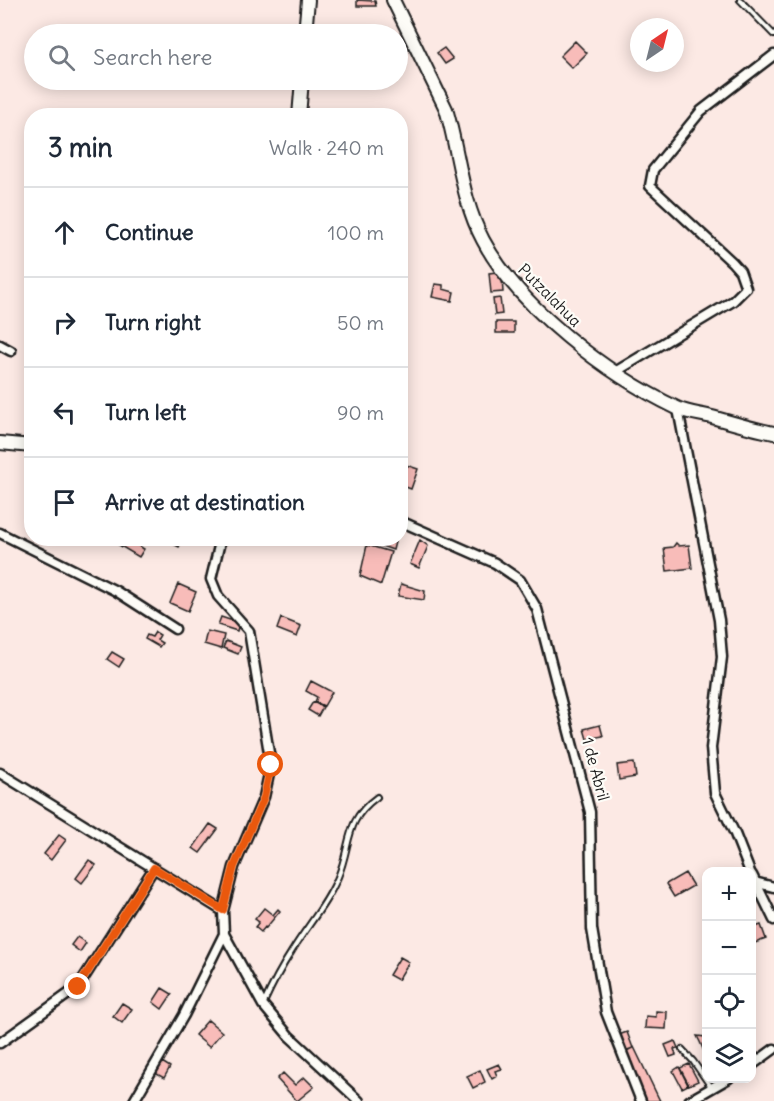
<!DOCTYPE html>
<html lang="en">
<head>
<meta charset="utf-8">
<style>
  :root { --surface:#fff; --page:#f2f2f3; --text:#1f2937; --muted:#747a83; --line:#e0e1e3 }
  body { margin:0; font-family:Delius,sans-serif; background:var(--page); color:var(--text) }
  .controls { position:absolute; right:18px; bottom:18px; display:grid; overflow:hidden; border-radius:12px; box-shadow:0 3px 15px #0003 }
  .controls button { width:54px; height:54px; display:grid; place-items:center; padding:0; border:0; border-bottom:2px solid var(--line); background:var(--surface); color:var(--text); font:30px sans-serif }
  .compass { position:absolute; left:630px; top:18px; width:54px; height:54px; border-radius:50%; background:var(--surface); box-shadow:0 3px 15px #0003; rotate:35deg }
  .stop { position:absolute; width:18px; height:18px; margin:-14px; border:4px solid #ea580c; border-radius:50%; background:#fff }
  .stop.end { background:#ea580c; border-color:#fff; box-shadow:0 2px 6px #0008 }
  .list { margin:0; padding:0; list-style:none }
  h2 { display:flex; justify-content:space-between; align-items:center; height:78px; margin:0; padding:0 24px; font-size:26px }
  h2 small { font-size:20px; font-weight:400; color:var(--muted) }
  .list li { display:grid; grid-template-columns:39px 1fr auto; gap:18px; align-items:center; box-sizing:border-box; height:90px; padding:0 24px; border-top:2px solid var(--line) }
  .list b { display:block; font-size:22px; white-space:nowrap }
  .list em { font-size:20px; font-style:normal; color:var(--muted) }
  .icon { flex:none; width:33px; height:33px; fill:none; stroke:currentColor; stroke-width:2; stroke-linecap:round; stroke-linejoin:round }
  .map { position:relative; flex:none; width:774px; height:1101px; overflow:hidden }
  .search { position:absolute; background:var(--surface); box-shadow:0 3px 15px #0003; left:24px; top:24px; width:384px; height:66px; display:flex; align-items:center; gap:15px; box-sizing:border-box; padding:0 21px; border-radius:33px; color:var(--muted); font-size:22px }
  .panel { position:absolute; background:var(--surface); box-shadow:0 3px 15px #0003; left:24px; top:108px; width:384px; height:438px; border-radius:24px }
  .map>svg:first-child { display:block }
  .building { fill:#f8bcb9; stroke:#1c1c1c; stroke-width:1.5 }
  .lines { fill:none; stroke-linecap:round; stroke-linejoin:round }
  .lane-casing { stroke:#1c1c1c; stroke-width:8 }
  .street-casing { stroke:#1c1c1c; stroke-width:13 }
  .secondary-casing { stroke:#1c1c1c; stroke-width:16 }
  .lane { stroke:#fdfcf7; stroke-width:4 }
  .street { stroke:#fdfcf7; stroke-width:8 }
  .secondary { stroke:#fdfcf7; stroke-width:12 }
  .route { stroke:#ea580c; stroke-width:8 }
  .labels { text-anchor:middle; stroke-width:4.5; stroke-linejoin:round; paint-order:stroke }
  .street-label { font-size:16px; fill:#1c1c1c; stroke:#fdfcf7 }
</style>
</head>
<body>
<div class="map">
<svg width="774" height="1101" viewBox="0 0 774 1101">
  <rect width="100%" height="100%" fill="#fce9e4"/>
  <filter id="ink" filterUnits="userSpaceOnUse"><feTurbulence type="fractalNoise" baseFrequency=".0167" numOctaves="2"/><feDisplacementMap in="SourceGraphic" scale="12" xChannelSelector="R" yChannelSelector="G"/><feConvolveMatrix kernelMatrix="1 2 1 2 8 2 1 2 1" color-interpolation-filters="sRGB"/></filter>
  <g filter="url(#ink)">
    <!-- building -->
    <path class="building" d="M 357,0 L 375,1 L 376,6 L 357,6 Z
      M 575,41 L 587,53 L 572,68 L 560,56 Z
      M 444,48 L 453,59 L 445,64 L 437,53 Z
      M 497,272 L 502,279 L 503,292 L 491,293 L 489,273 Z
      M 435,284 L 443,285 L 443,289 L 454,292 L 452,301 L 432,297 Z
      M 500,298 L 502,314 L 495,315 L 493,299 Z
      M 496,322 L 514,322 L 514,333 L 496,333 Z
      M 400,463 L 418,469 L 411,489 L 400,485 Z
      M 113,538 L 126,538 L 144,549 L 139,557 L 112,541 Z
      M 162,538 L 183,538 L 179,547 Z
      M 381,538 L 396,538 L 393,550 L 379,545 Z
      M 420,540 L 428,546 L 419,568 L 410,564 Z
      M 676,543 L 679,546 L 689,545 L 692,568 L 667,571 L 664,548 L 673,547 Z
      M 367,545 L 391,552 L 381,585 L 360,576 Z
      M 178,584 L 196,592 L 188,611 L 170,603 Z
      M 401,584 L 425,591 L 424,600 L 398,596 Z
      M 221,617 L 239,623 L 237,631 L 218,625 Z
      M 281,618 L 301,626 L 297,637 L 277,629 Z
      M 207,631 L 224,635 L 221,649 L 204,644 Z
      M 155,632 L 160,635 L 157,640 L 162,643 L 159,647 L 145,639 L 147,635 L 152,637 Z
      M 226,641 L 241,647 L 238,654 L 223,648 Z
      M 112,652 L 124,659 L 119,667 L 107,659 Z
      M 311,681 L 332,692 L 324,706 L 315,702 L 317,697 L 306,691 Z
      M 313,702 L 323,707 L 318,716 L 308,710 Z
      M 600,725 L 603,736 L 587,739 L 584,729 Z
      M 634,763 L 636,777 L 619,780 L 617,765 Z
      M 210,824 L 218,829 L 200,853 L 193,848 Z
      M 59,835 L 66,840 L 51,860 L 44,854 Z
      M 89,860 L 96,865 L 82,883 L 76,878 Z
      M 685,873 L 693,886 L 674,897 L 666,884 Z
      M 264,908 L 273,915 L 278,909 L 280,911 L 266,928 L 265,927 L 261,932 L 255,927 L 259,922 L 255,919 Z
      M 761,925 L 766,939 L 752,944 L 752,928 Z
      M 77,937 L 86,943 L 80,952 L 71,945 Z
      M 400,957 L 409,962 L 398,980 L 389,975 Z
      M 162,988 L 172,994 L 162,1009 L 153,1002 Z
      M 122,1003 L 132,1009 L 122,1023 L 113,1016 Z
      M 656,1011 L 667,1012 L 666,1029 L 645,1028 L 646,1016 L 656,1017 Z
      M 208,1020 L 222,1032 L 209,1047 L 195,1035 Z
      M 627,1032 L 633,1048 L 622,1052 L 616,1036 Z
      M 697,1036 L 706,1037 L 706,1056 L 700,1042 Z
      M 675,1041 L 678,1048 L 674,1049 L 676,1055 L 670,1057 L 665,1045 Z
      M 634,1047 L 660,1101 L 646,1101 L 623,1053 Z
      M 162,1062 L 170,1067 L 164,1078 L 155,1073 Z
      M 499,1064 L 502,1069 L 495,1071 L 497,1076 L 492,1079 L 487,1069 Z
      M 689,1064 L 698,1081 L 689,1085 L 680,1068 Z
      M 679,1067 L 688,1085 L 682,1088 L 673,1071 Z
      M 480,1070 L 485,1082 L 473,1088 L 467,1076 Z
      M 283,1073 L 295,1085 L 304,1077 L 314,1087 L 297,1101 L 277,1079 Z"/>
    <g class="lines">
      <!-- lane casing -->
      <g class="lane-casing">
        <path id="lane" d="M 740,0 L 774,35
          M 264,1003 C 272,985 281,968 292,951 C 307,926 327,904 338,877 C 352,843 344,821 377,797
          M 682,1049 L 693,1061 L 711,1087"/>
      </g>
      <!-- street casing -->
      <g class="street-casing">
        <path id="street" d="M 0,345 L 11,351
          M 615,372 L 733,301 L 746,288 L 740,271 L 732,262 L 650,186 L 653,170 L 701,111 L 774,55
          M 678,409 L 719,620 L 722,657 L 711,748 L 715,793 L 735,834 L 750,872
          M 400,521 L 495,563 L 520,580 L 537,609 L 590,812 L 592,929 L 606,1012 L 641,1101
          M 0,533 L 116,591 L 175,629
          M 221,538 L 211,579 L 218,596 L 249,631 L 271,765 L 264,797 L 234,867 L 223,911 L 224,934 L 263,1005 L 289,1036 L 359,1101
          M 0,773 L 223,911
          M 752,875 L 774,920
          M 754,882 L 774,887
          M 0,1043 L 78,987 L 154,868
          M 752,1065 L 774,1049
          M 134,1101 L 184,1015 L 224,934
          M 689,1101 L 729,1078"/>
      </g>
      <!-- secondary casing -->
      <g class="secondary-casing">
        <path id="secondary" d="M 393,0 L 446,109 C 459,152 461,199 483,240 C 519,308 608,375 677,408 C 687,413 701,414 712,417 C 733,423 753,429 774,433
          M 305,34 L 308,0
          M 299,116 L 302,80
          M 0,443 L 32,446"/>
      </g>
      <!-- lane -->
      <use href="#lane" class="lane"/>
      <!-- street -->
      <use href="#street" class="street"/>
      <!-- secondary -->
      <use href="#secondary" class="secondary"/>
    </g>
  </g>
  <g class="lines" filter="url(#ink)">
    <!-- route -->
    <path class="route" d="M 78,987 L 154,868 L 223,910 L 234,867 L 264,797 L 271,765"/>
  </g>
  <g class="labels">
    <!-- street labels -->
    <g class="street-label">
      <text transform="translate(550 295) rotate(45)" y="6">Putzalahua</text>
      <text transform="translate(596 769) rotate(75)" y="6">1 de Abril</text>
    </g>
  </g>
</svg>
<div class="controls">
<button>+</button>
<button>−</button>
<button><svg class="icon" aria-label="locate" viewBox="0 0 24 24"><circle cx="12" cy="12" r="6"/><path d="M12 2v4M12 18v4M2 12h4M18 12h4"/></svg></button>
<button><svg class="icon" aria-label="layers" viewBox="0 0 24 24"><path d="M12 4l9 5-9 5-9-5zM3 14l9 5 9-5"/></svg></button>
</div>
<svg class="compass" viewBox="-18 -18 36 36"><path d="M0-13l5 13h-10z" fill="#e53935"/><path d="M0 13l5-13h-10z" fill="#747a83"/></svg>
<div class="stop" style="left:271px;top:765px"></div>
<div class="stop end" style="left:78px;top:987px"></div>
<div class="search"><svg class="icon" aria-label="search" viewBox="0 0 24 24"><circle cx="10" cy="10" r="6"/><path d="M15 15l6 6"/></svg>Search here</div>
<section class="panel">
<h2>3 min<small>Walk · 240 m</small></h2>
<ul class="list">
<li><svg class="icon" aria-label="ahead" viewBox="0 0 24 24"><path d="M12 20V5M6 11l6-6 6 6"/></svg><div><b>Continue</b></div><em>100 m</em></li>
<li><svg class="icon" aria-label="right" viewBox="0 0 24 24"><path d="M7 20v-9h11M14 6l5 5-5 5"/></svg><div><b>Turn right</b></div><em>50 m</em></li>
<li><svg class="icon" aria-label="left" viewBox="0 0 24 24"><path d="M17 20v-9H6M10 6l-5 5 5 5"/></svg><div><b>Turn left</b></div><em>90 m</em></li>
<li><svg class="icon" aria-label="arrive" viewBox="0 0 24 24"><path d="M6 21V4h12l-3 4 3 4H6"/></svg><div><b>Arrive at destination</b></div></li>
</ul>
</section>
</div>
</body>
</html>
